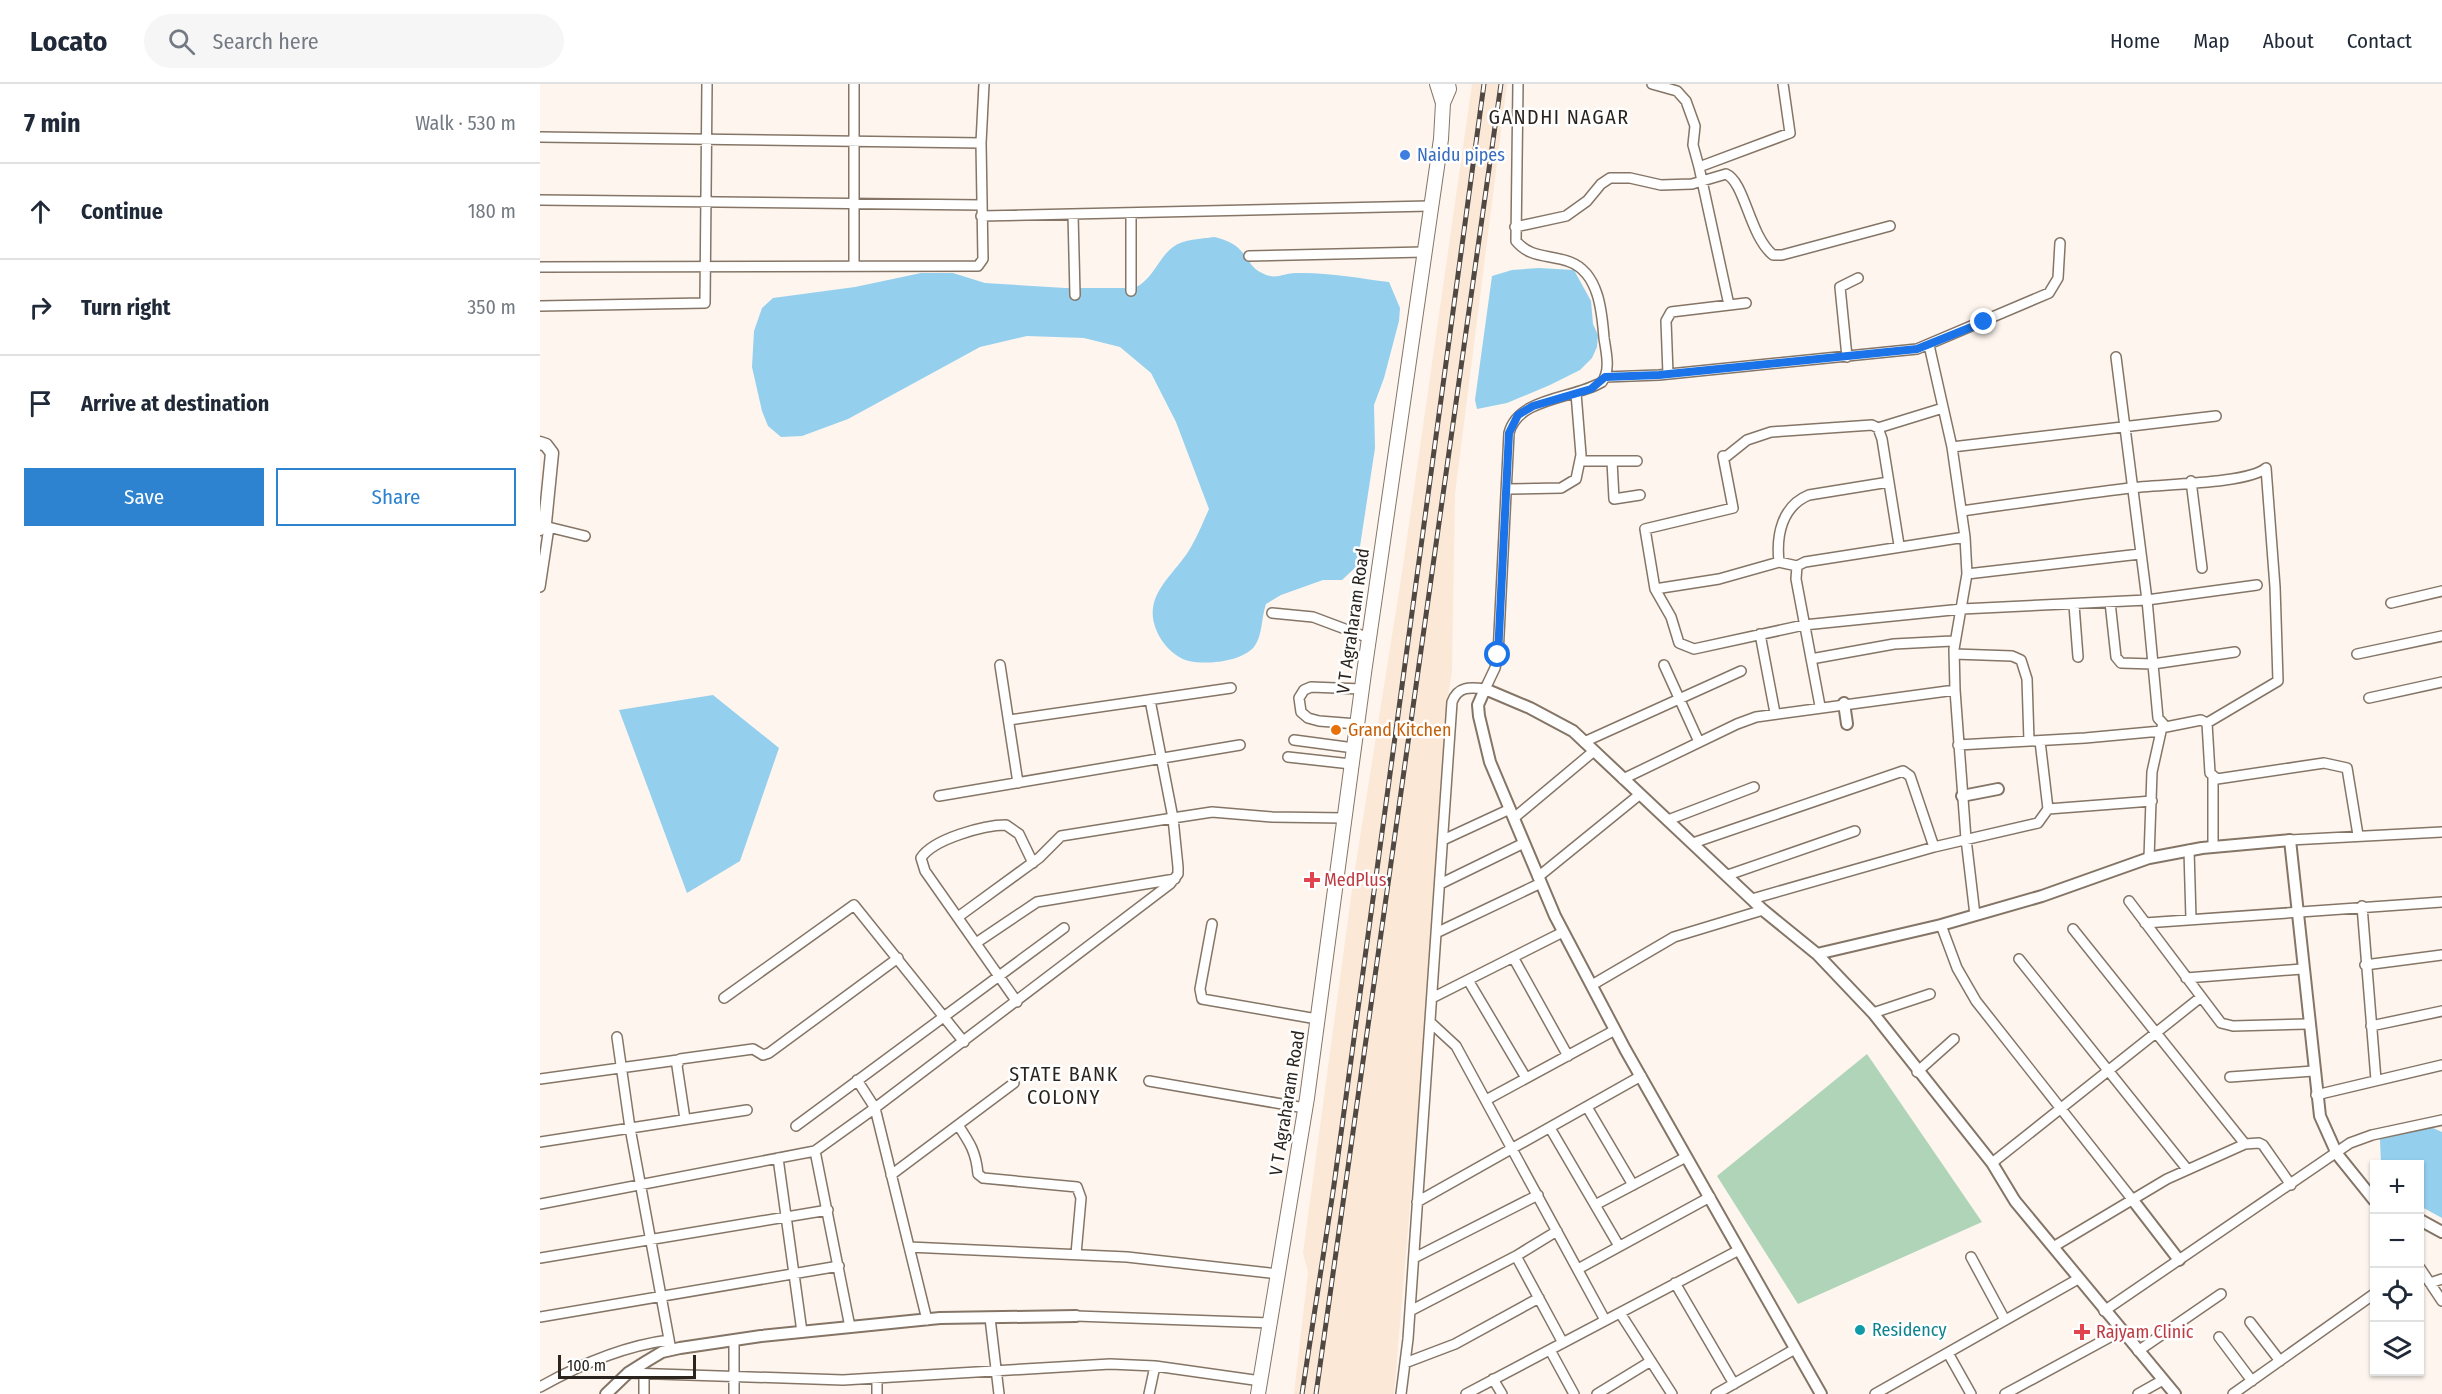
<!DOCTYPE html>
<html lang="en">
<head>
<meta charset="utf-8">
<style>
  :root { --surface:#fff; --page:#f6f6f7; --text:#1f2937; --muted:#747a83; --line:#e0e1e3; --accent:#2e83d1 }
  body { margin:0; font-family:"Fira Sans Condensed",sans-serif; background:var(--page); color:var(--text) }
  .controls { position:absolute; right:18px; bottom:18px; display:grid; overflow:hidden; border-radius:0px; box-shadow:0 2px 4px #0004 }
  .controls button { width:54px; height:54px; display:grid; place-items:center; padding:0; border:0; border-bottom:2px solid var(--line); background:var(--surface); color:var(--text); font:30px sans-serif }
  .scale { position:absolute; left:18px; bottom:15px; width:138px; box-sizing:border-box; padding-left:6px; border:3px solid #2b241e; border-top:0; font-size:16px; line-height:21px; white-space:nowrap; color:#2b241e; -webkit-text-stroke:4px #fff; paint-order:stroke }
  .stop { position:absolute; width:18px; height:18px; margin:-14px; border:4px solid #1a73e8; border-radius:50%; background:#fff }
  .stop.end { background:#1a73e8; border-color:#fff; box-shadow:0 2px 6px #0008 }
  .list { margin:0; padding:0; list-style:none }
  h2 { display:flex; justify-content:space-between; align-items:center; height:78px; margin:0; padding:0 24px; font-size:26px }
  h2 small { font-size:20px; font-weight:400; color:var(--muted) }
  .list li { display:grid; grid-template-columns:39px 1fr auto; gap:18px; align-items:center; box-sizing:border-box; height:96px; padding:0 24px; border-top:2px solid var(--line) }
  .list b { display:block; font-size:22px; white-space:nowrap }
  .list em { font-size:20px; font-style:normal; color:var(--muted) }
  .actions { display:flex; gap:12px; padding:18px 24px }
  .actions a { flex:1; padding:14px 0; border:2px solid var(--accent); border-radius:0px; text-align:center; font-size:21px; color:var(--accent) }
  .actions .main { background:var(--accent); color:#fff }
  .icon { flex:none; width:33px; height:33px; fill:none; stroke:currentColor; stroke-width:2; stroke-linecap:round; stroke-linejoin:round }
  .map { position:relative; flex:none; width:1902px; height:1310px; overflow:hidden }
  header { display:flex; align-items:center; gap:36px; box-sizing:border-box; height:84px; padding:0 30px; background:var(--surface); border-bottom:2px solid var(--line) }
  header strong { font-size:28px }
  nav { display:flex; gap:33px; margin-inline-start:auto; font-size:21px }
  .search { width:420px; height:54px; background:var(--page); display:flex; align-items:center; gap:15px; box-sizing:border-box; padding:0 21px; border-radius:33px; color:var(--muted); font-size:22px }
  main { display:flex }
  aside { flex:1; background:var(--surface) }
  .map>svg:first-child { display:block }
  .built { fill:#fce8d6 }
  .green { fill:#afd4b8 }
  .water { fill:#95cfee }
  .lines { fill:none; stroke-linecap:round; stroke-linejoin:round }
  .minor-casing { stroke:#857566; stroke-width:12 }
  .tertiary-casing { stroke:#857566; stroke-width:14 }
  .secondary-casing { stroke:#857566; stroke-width:15 }
  .primary-casing { stroke:#857566; stroke-width:16 }
  .minor { stroke:#fff; stroke-width:9 }
  .tertiary { stroke:#fff; stroke-width:10 }
  .secondary { stroke:#fff; stroke-width:12 }
  .primary { stroke:#fff; stroke-width:14 }
  .rail-casing { stroke:#504943; stroke-width:5 }
  .rail { stroke:#fff; stroke-width:3; stroke-dasharray:9; stroke-linecap:butt }
  .route { stroke:#1a73e8; stroke-width:8 }
  .shop-dot { fill:#3f7fe0; stroke:#fff; stroke-width:2 }
  .food-dot { fill:#e8710a; stroke:#fff; stroke-width:2 }
  .health-dot { fill:#e0444e; stroke:#fff; stroke-width:2 }
  .culture-dot { fill:#0f9aa8; stroke:#fff; stroke-width:2 }
  .labels { text-anchor:middle; stroke-width:5; stroke-linejoin:round; paint-order:stroke }
  .shop-label { font-size:18px; fill:#366cbe; stroke:#fff; text-anchor:start }
  .street-label { font-size:18px; fill:#2b241e; stroke:#fff }
  .food-label { font-size:18px; fill:#c56008; stroke:#fff; text-anchor:start }
  .health-label { font-size:18px; fill:#be3a42; stroke:#fff; text-anchor:start }
  .culture-label { font-size:18px; fill:#0d838f; stroke:#fff; text-anchor:start }
  .neighbourhood-label { font-size:20px; letter-spacing:1.5px; fill:#2b241e; stroke:#fff }
</style>
</head>
<body>
<header>
<strong>Locato</strong>
<div class="search"><svg class="icon" aria-label="search" viewBox="0 0 24 24"><circle cx="10" cy="10" r="6"/><path d="M15 15l6 6"/></svg>Search here</div>
<nav><a>Home</a><a>Map</a><a>About</a><a>Contact</a></nav>
</header>
<main>
<aside>
<h2>7 min<small>Walk · 530 m</small></h2>
<ul class="list">
<li><svg class="icon" aria-label="ahead" viewBox="0 0 24 24"><path d="M12 20V5M6 11l6-6 6 6"/></svg><div><b>Continue</b></div><em>180 m</em></li>
<li><svg class="icon" aria-label="right" viewBox="0 0 24 24"><path d="M7 20v-9h11M14 6l5 5-5 5"/></svg><div><b>Turn right</b></div><em>350 m</em></li>
<li><svg class="icon" aria-label="arrive" viewBox="0 0 24 24"><path d="M6 21V4h12l-3 4 3 4H6"/></svg><div><b>Arrive at destination</b></div></li>
</ul>
<div class="actions"><a class="main">Save</a><a>Share</a></div>
</aside>
<div class="map">
<svg width="1902" height="1310" viewBox="0 0 1902 1310">
  <rect width="100%" height="100%" fill="#fdf5ee"/>
  <!-- built -->
  <path class="built" d="M 932,0 L 967,0 L 915,410 L 912,587 L 905,632 L 883,969 L 854,1310 L 754,1310 L 768,1188 L 763,1169 L 813,798 L 863,482 Z"/>
  <!-- green -->
  <path class="green" d="M 1327,970 L 1442,1138 L 1258,1220 L 1177,1092 Z"/>
  <!-- water -->
  <path class="water" d="M 674,153 C 711,161 702,181 724,190 C 736,196 744,189 756,189 C 787,188 818,194 849,198 L 860,224 L 859,237 L 844,294 L 834,321 L 835,364 L 817,482 L 802,496 L 783,496 L 741,511 L 726,520 C 721,534 723,551 714,563 C 701,578 666,581 649,577 C 628,572 610,545 613,524 C 616,501 640,483 651,463 C 658,451 663,438 669,425 L 636,338 L 611,289 L 580,263 L 544,254 L 487,252 L 440,263 L 308,335 L 262,352 L 241,353 L 228,342 L 222,327 L 212,283 L 214,247 L 222,224 L 233,214 L 315,203 L 381,189 L 413,189 L 445,199 L 525,204 L 594,204 C 613,196 618,174 633,163 C 644,155 661,155 674,153 Z
    M 999,184 L 1034,186 L 1051,217 L 1053,240 L 1058,251 L 1057,263 L 1052,274 L 1040,286 L 1010,301 L 967,319 L 937,325 L 935,316 L 952,192 L 972,186 Z
    M 173,611 L 239,664 L 200,777 L 147,809 L 79,626 Z
    M 1886,1041 L 1902,1048 L 1902,1134 L 1880,1122 L 1880,1080 L 1841,1080 L 1840,1055 L 1851,1047 Z"/>
  <g class="lines">
    <!-- minor casing -->
    <g class="minor-casing">
      <path id="minor" d="M 314,0 L 314,182
        M 1112,0 L 1137,7 L 1146,17 L 1155,42 L 1153,61 L 1159,83
        M 0,53 L 441,59
        M 0,116 L 441,121
        M 533,130 L 535,211
        M 441,132 L 890,122
        M 975,143 L 1026,132 L 1047,117 L 1061,100 L 1070,94 L 1090,94 L 1121,101 L 1152,100 L 1186,90 C 1205,98 1209,151 1233,171 L 1242,171 L 1350,142
        M 709,172 L 884,168
        M 0,183 L 438,182 L 443,175 L 441,59 L 444,0
        M 591,207 L 591,129
        M 1189,221 L 1159,83 L 1250,49 L 1243,0
        M 0,222 L 165,219 L 167,0
        M 1389,261 L 1412,363 L 1425,453 L 1427,490 L 1414,565 L 1415,606 L 1426,755 L 1435,831
        M 1307,273 L 1300,203 L 1318,194
        M 1576,273 L 1607,516 L 1618,634 L 1626,643 L 1661,636 L 1667,639 L 1670,689 L 1677,695 L 1784,679 L 1807,684 L 1818,751
        M 1128,290 L 1126,237 L 1131,228 L 1206,219
        M 1065,293 L 1119,291 L 1377,265 L 1509,209 L 1518,194 L 1520,159
        M 1338,344 L 1403,324
        M 1412,363 L 1676,332
        M 1041,377 L 1097,377
        M 1072,377 L 1074,415 L 1100,411
        M 1651,397 L 1662,484
        M 968,405 L 1021,404 L 1036,395 L 1041,371 L 1036,309
        M 1422,427 C 1478,419 1534,411 1590,404 C 1618,400 1708,400 1726,384 L 1735,503 L 1738,597 L 1667,639
        M 4,442 L 45,452
        M 1359,461 L 1342,355 L 1338,344 L 1332,341 L 1231,348 L 1207,356 L 1187,372 L 1183,372 L 1193,424 L 1105,445 L 1115,505 L 1131,533 L 1139,559 L 1154,565 L 1264,541 L 1422,525 L 1607,516 L 1717,501
        M 1239,478 C 1236,451 1242,422 1269,411 L 1349,398
        M 1427,490 L 1600,470
        M 0,503 L 9,443
        M 1115,505 L 1179,495 L 1239,478 L 1257,482
        M 1570,518 L 1576,573 L 1581,579 L 1613,580 L 1695,568
        M 1851,519 L 1902,507
        M 1534,521 L 1538,573
        M 732,529 L 773,533 L 829,554
        M 1220,550 L 1235,629
        M 1414,570 L 1472,572 L 1481,576 L 1487,595 L 1489,657
        M 1817,570 L 1902,552
        M 1271,575 L 1354,560 L 1412,557
        M 460,581 L 478,699
        M 1124,581 L 1159,658
        M 1829,614 L 1902,598
        M 1280,622 L 1256,495 L 1257,482 L 1265,478 L 1425,453
        M 469,636 L 691,604
        M 817,640 L 779,637 L 768,634 L 761,628 L 759,614 L 764,606 L 771,603 L 821,605
        M 754,656 L 814,664
        M 1044,658 L 1201,587
        M 1418,661 L 1545,654 L 1621,647
        M 748,673 L 811,680
        M 1083,695 L 1197,640 L 1216,633 L 1415,606
        M 399,712 L 700,661
        M 1508,725 L 1612,717
        M 974,734 L 1054,667
        M 1128,736 L 1214,703
        M 903,756 L 970,725
        M 1750,756 L 1902,748
        M 1153,759 L 1363,687 L 1370,692 L 1394,763
        M 1673,763 L 1673,694
        M 1649,766 L 1651,835
        M 1609,774 L 1612,688 L 1622,643
        M 1188,791 L 1315,747
        M 998,793 L 1099,711
        M 900,800 L 984,759
        M 1212,815 L 1394,763 L 1498,739 L 1508,725 L 1500,657
        M 1589,817 L 1681,939 L 1693,942 L 1768,940
        M 1822,822 L 1836,996
        M 418,833 L 499,774 L 521,752 L 633,734 L 610,616
        M 1605,839 L 1902,818
        M 672,840 L 660,905 L 662,915 L 777,935
        M 1401,841 L 1417,884 L 1436,917 L 1592,1115
        M 1533,845 L 1705,1060
        M 896,849 L 1001,799
        M 436,859 L 497,818 L 635,795
        M 973,873 L 1028,972
        M 1479,875 L 1647,1085
        M 1825,881 L 1902,871
        M 1646,894 L 1762,885
        M 928,896 L 986,994
        M 1052,901 L 1134,853 L 1223,826
        M 184,914 L 314,821 L 424,958
        M 892,914 L 1023,848
        M 477,918 L 385,787 L 381,774 C 393,755 444,741 466,741 L 479,750 L 493,779
        M 1333,929 L 1390,910
        M 890,938 L 916,962 L 1065,1236
        M 1831,942 L 1902,927
        M 77,953 L 90,1044 L 131,1266
        M 1377,988 L 1414,955
        M 1690,993 L 1773,987
        M 0,995 L 138,976
        M 609,997 L 765,1024
        M 1776,1011 L 1902,981
        M 946,1016 L 1075,946
        M 1047,1023 L 1093,1101
        M 145,1035 L 137,982 L 140,975 L 213,965 L 223,971 L 229,969 L 358,874
        M 418,1041 C 430,1059 436,1068 438,1090 L 443,1094 L 537,1103 L 541,1114 L 536,1170
        M 256,1042 L 524,844
        M 1010,1044 L 1079,1162
        M 0,1058 L 207,1026
        M 238,1074 L 262,1248
        M 1452,1079 L 1661,913
        M 351,1091 L 474,999
        M 877,1118 L 1101,992
        M 0,1120 L 275,1067
        M 1055,1121 L 1146,1073
        M 369,1163 L 587,1173 L 738,1190
        M 1513,1163 L 1627,1095 L 1705,1060 L 1719,1059 L 1723,1061 L 1751,1101
        M 976,1172 L 1023,1259
        M 1431,1173 L 1465,1236
        M 0,1174 L 288,1126
        M 874,1174 L 998,1111
        M 1880,1184 L 1902,1217
        M 1038,1185 L 1170,1113
        M 1135,1199 L 1194,1300
        M 1890,1199 L 1902,1195
        M 870,1227 L 976,1172 L 1017,1147
        M 1564,1227 L 1810,1059 L 1832,1051 L 1902,1036
        M 1080,1229 L 1132,1310
        M 536,1232 L 730,1239
        M 0,1233 L 299,1182
        M 450,1234 L 459,1310
        M 387,1236 L 335,1024 L 630,800 L 638,790 L 638,783 L 633,734 L 672,728 L 732,733 L 804,734
        M 1710,1238 L 1740,1277
        M 310,1243 L 275,1067 L 335,1024 L 317,996
        M 1679,1253 L 1712,1297
        M 194,1256 L 194,1310
        M 1010,1266 L 1034,1310
        M 1598,1267 L 1681,1210
        M 1408,1269 L 1431,1310
        M 865,1279 L 915,1260 L 999,1214
        M 88,1289 L 303,1296 L 570,1280 L 615,1282 L 721,1297
        M 953,1295 L 962,1310
        M 0,1303 C 41,1280 83,1262 129,1256
        M 104,1310 L 104,1290
        M 337,1310 L 337,1294
        M 609,1310 L 615,1282
        M 861,1310 L 868,1255 L 912,618 C 918,602 930,603 945,605 L 955,584 L 958,571 L 969,349 C 978,313 1034,315 1062,298 C 1071,286 1066,268 1064,254 C 1062,228 1059,189 1030,178 C 1009,170 991,175 976,157 L 978,0
        M 926,1310 L 1199,1166
        M 1057,1310 L 1111,1277
        M 1176,1310 L 1255,1265
        M 1335,1310 L 1538,1195
        M 1465,1310 L 1581,1247
        M 1598,1310 L 1623,1296
        M 1693,1310 L 1834,1210"/>
    </g>
    <!-- tertiary casing -->
    <g class="tertiary-casing">
      <path id="tertiary" d="M 1304,619 L 1307,640
        M 1422,712 L 1458,705
        M 1277,870 L 1401,841 L 1502,812 L 1609,774 L 1662,764 L 1750,756 L 1780,1032 L 1797,1070 L 1834,1116
        M 1592,1115 L 1639,1176
        M 1880,1136 L 1902,1148
        M 66,1310 L 88,1289 L 107,1277 L 122,1268 L 140,1264 L 221,1252 L 400,1234 L 536,1232
        M 1281,1310 L 1085,965 L 1015,832 L 950,678 L 939,632 L 938,621 L 945,605 L 990,624 L 1033,647 L 1223,826 L 1277,870 L 1333,929 L 1452,1079 L 1475,1117 L 1635,1310"/>
    </g>
    <!-- secondary casing -->
    <g class="secondary-casing">
      <path id="secondary" d="M 0,359 L 6,361 L 12,369 L 5,439 L 0,445"/>
    </g>
    <!-- primary casing -->
    <g class="primary-casing">
      <path id="primary" d="M 897,0 L 903,19
        M 718,1310 L 767,1014 L 824,589 L 901,55 L 903,19 L 909,5 L 908,0"/>
    </g>
    <!-- minor -->
    <use href="#minor" class="minor"/>
    <!-- tertiary -->
    <use href="#tertiary" class="tertiary"/>
    <!-- secondary -->
    <use href="#secondary" class="secondary"/>
    <!-- primary -->
    <use href="#primary" class="primary"/>
    <!-- rail casing -->
    <g class="rail-casing">
      <path id="rail" d="M 762,1310 L 794,1101 L 944,0
        M 776,1310 L 961,0"/>
    </g>
    <!-- rail -->
    <use href="#rail" class="rail"/>
  </g>
  <g class="lines">
    <!-- route -->
    <path class="route" d="M 958,571 L 969,349 L 978,331 L 993,322 L 1051,305 L 1065,293 L 1119,291 L 1377,265 L 1444,238"/>
  </g>
  <!-- markers -->
  <circle class="shop-dot" cx="865" cy="71" r="6"/>
  <circle class="food-dot" cx="796" cy="646" r="6"/>
  <g class="health-dot">
    <path d="M769 787h6v6h6v6h-6v6h-6v-6h-6v-6h6z"/>
    <path d="M1539 1239h6v6h6v6h-6v6h-6v-6h-6v-6h6z"/>
  </g>
  <circle class="culture-dot" cx="1320" cy="1246" r="6"/>
  <g class="labels">
    <!-- shop labels -->
    <g class="shop-label">
      <text x="877" y="77">Naidu pipes</text>
    </g>
    <!-- street labels -->
    <g class="street-label">
      <text transform="translate(813 537) rotate(-82)" y="6">V T Agraharam Road</text>
      <text transform="translate(747 1019) rotate(-81)" y="6">V T Agraharam Road</text>
    </g>
    <!-- food labels -->
    <g class="food-label">
      <text x="808" y="652">Grand Kitchen</text>
    </g>
    <!-- health labels -->
    <g class="health-label">
      <text x="784" y="802">MedPlus</text>
      <text x="1556" y="1254">Rajyam Clinic</text>
    </g>
    <!-- culture labels -->
    <g class="culture-label">
      <text x="1332" y="1252">Residency</text>
    </g>
    <!-- neighbourhood labels -->
    <g class="neighbourhood-label">
      <text x="1019" y="40">GANDHI NAGAR</text>
      <text x="524" y="997">STATE BANK<tspan x="524" dy="23">COLONY</tspan></text>
    </g>
  </g>
</svg>
<div class="controls">
<button>+</button>
<button>−</button>
<button><svg class="icon" aria-label="locate" viewBox="0 0 24 24"><circle cx="12" cy="12" r="6"/><path d="M12 2v4M12 18v4M2 12h4M18 12h4"/></svg></button>
<button><svg class="icon" aria-label="layers" viewBox="0 0 24 24"><path d="M12 4l9 5-9 5-9-5zM3 14l9 5 9-5"/></svg></button>
</div>
<div class="scale">100 m</div>
<div class="stop" style="left:958px;top:571px"></div>
<div class="stop end" style="left:1444px;top:238px"></div>
</div>
</main>
</body>
</html>
